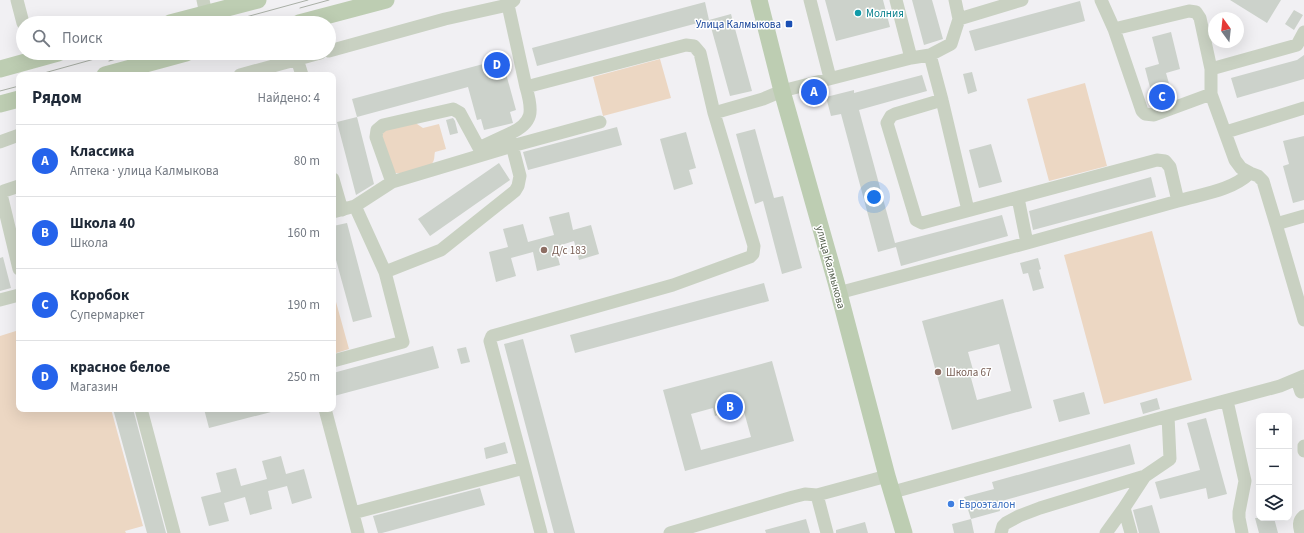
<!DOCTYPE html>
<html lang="ru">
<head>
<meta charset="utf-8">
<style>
  :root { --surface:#fff; --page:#f2f2f3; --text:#1f2937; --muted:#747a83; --line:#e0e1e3; --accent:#2563eb }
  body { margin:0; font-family:"Source Sans 3",sans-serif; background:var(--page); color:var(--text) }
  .controls { position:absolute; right:12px; bottom:12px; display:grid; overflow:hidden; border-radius:8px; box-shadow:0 4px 16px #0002 }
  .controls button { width:36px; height:36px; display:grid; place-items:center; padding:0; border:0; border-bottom:1px solid var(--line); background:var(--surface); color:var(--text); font:20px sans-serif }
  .compass { position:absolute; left:1208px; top:12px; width:36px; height:36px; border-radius:50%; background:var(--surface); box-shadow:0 4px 16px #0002; rotate:345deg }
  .you { position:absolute; left:874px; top:197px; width:14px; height:14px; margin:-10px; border:3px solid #fff; border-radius:50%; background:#1a73e8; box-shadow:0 0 0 6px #1a73e833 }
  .badge { display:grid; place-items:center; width:26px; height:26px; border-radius:50%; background:var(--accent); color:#fff; font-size:13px; font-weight:700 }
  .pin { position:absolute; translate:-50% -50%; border:2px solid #fff; box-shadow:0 1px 4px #0006 }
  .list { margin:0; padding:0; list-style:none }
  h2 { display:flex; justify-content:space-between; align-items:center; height:52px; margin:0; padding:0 16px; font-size:17px }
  h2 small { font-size:13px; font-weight:400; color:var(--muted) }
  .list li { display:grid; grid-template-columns:26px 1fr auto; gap:12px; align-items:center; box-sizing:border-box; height:72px; padding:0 16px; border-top:1px solid var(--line) }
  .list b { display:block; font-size:15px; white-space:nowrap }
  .list p { margin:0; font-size:13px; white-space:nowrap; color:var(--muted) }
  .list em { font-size:13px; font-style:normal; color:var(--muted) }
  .icon { flex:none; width:22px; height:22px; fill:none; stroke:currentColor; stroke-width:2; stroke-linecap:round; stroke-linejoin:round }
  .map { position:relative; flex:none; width:1304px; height:533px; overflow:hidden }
  .search { position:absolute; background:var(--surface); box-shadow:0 4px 16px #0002; left:16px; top:16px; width:320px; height:44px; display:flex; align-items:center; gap:10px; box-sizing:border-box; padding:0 14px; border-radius:22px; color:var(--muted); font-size:15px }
  .panel { position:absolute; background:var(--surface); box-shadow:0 4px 16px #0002; left:16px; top:72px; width:320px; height:340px; border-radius:8px }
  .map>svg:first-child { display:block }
  .green { fill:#ecd7c3 }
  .building { fill:#ccd2cb; fill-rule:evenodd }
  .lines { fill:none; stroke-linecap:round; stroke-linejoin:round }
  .minor { stroke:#c9d1c2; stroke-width:13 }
  .major { stroke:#bdcdb2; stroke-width:17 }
  .tram { stroke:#a9afa6; stroke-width:1 }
  .culture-dot { fill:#0f9aa8; stroke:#fff; stroke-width:1.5 }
  .transit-dot { fill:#1a4fb4; stroke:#fff; stroke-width:1.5 }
  .education-dot { fill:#8d6e63; stroke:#fff; stroke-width:1.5 }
  .shop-dot { fill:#3f7fe0; stroke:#fff; stroke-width:1.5 }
  .labels { text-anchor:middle; stroke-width:3; stroke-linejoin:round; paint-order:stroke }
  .culture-label { font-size:11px; fill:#0d838f; stroke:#fff; text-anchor:start }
  .transit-label { font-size:11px; fill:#164399; stroke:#fff; text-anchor:end }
  .education-label { font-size:11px; fill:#785e54; stroke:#fff; text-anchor:start }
  .street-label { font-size:11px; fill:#515c4a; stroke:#fff }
  .shop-label { font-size:11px; fill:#366cbe; stroke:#fff; text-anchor:start }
</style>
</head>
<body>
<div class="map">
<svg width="1304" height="533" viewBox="0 0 1304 533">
  <rect width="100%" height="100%" fill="#f1f0f3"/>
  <!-- green -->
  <path class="green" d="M 660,59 L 671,98 L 603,116 L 593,77 Z
    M 1085,83 L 1107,166 L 1049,181 L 1027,99 Z
    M 414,122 L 423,128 L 439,124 L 446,149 L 435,152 C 434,155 435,159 433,162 C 426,175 407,174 394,173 L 382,138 L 383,129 Z
    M 1152,231 L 1192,380 L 1104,404 L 1064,255 Z
    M 333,291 L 349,349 L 333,354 Z
    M 19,330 L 19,409 L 111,409 L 143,526 L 125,531 L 126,533 L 0,533 L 0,336 Z"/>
  <!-- building -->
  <path class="building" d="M 825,0 L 883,0 L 890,27 L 836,41 Z
    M 912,0 L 932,0 L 943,39 L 924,45 Z
    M 1230,0 L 1281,0 L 1267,23 Z
    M 1080,1 L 1085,21 L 975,51 L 969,31 Z
    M 705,2 L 709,20 L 537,66 L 532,48 Z
    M 1294,10 L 1303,15 L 1294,30 L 1285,24 Z
    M 731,14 L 752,91 L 730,96 L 709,20 Z
    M 1171,32 L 1180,69 L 1166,73 L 1172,94 L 1153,99 L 1145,68 L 1159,64 L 1152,37 Z
    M 1304,55 L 1304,79 L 1237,98 L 1231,78 L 1297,60 Z
    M 502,59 L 516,110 L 510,112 L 513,123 L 484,130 L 481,119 L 477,120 L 468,87 L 357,117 L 352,99 Z
    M 972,72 L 977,91 L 968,94 L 963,74 Z
    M 922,75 L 927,91 L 859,110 L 895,243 L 1002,215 L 1008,236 L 901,266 L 896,247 L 878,252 L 841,114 L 831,116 L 826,97 L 854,90 L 854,93 Z
    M 357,117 L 374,184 L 356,195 L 337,122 Z
    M 453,118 L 455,121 L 458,133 L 450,135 L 446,120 Z
    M 617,127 L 622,145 L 528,170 L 523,152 Z
    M 755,129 L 774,198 L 783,196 L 802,268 L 782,274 L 763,201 L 755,204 L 736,134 Z
    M 686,132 L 696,168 L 689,170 L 693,184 L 674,190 L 660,139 Z
    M 1304,136 L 1304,200 L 1293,203 L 1283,166 L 1289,164 L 1283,141 Z
    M 991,144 L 1002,182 L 979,188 L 969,150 Z
    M 499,163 L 510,180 L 430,236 L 418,219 Z
    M 1151,177 L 1156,197 L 1033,230 L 1029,211 Z
    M 569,212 L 573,230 L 591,225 L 599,254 L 579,260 L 574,241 L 555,247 L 560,265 L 537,271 L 533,252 L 511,258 L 516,276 L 496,282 L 489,252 L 508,247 L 503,229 L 523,224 L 528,242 L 554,235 L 549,217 Z
    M 347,223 L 372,317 L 353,322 L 333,249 L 333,226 Z
    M 3,257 L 11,288 L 0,291 L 0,258 Z
    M 1038,258 L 1041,269 L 1039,270 L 1044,288 L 1033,291 L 1028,273 L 1023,274 L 1020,263 Z
    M 764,283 L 769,301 L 575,353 L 570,335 Z
    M 1003,299 L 1032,408 L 952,430 L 922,321 ZM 999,344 L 1011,391 L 977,400 L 971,378 L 975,377 L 968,352 Z
    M 523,339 L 575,533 L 554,533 L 504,344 Z
    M 433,346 L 439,368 L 334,396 L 333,390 L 333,373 Z
    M 466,347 L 470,362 L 461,364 L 457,349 Z
    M 772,361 L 794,441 L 685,471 L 663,390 ZM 741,401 L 751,437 L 701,450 L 691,414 L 713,408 L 715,416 L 725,413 L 724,406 Z
    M 1084,392 L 1090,414 L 1059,422 L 1053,400 Z
    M 1157,398 L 1160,409 L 1143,414 L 1140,403 Z
    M 113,409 L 133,409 L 166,533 L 147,533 Z
    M 204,409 L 271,409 L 271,412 L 209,428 Z
    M 1206,418 L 1227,494 L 1208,499 L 1206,488 L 1160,499 L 1155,482 L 1200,470 L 1187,423 Z
    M 505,442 L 508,453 L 486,459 L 484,448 Z
    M 1130,444 L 1135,464 L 998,502 L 1000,511 L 971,519 L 964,497 L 994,489 L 992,482 Z
    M 281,456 L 286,474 L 304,469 L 312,498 L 292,504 L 287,486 L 268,491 L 272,509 L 250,515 L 245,497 L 224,503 L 229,521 L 209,526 L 201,497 L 221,492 L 216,473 L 236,468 L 241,486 L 267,479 L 262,461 Z
    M 480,488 L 485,505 L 382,533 L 378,533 L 373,516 Z
    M 1152,505 L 1160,533 L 1139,533 L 1133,510 Z
    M 1255,518 L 1274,518 L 1278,533 L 1259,533 Z
    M 806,519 L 810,533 L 766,533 L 765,530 Z
    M 971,519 L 974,533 L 954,533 L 952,524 Z
    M 865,522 L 868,533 L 836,533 L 836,530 Z"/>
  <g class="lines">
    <!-- minor -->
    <path class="minor" d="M 17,0 L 23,23
      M 203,0 L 206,14
      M 514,0 L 508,5 L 526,87
      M 810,0 L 830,78
      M 896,0 L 911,58
      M 1101,0 L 1114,29 L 1142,111 L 1145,114 L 1154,115 L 1211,94
      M 959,19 L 1022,0
      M 1114,29 L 1189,11 L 1196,12 L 1200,18 L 1211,69
      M 1304,32 L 1297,45 L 1211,69 L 1211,94 L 1235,160 L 1241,168 L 1250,173 L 1258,176 L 1263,181 L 1276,224 L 1304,216
      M 329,51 L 445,19 L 508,5
      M 930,55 L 951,44 L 959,19 L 955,0
      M 297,59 L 302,75
      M 240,75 L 320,53
      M 942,100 L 968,210
      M 1226,132 L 1304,108
      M 509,134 C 534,123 533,111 526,87 L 686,45 L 694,46 L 700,53 L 714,113
      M 0,142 L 19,135
      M 333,179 L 342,210
      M 19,186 L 4,191 L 1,194 L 19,269
      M 1018,198 L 1027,243
      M 1178,201 C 1202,194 1231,191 1250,173
      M 333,212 L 355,206 L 392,182 L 512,146 L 600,122
      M 1276,224 L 1304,320
      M 385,272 L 441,250 L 515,191 L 518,186 L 520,176 L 509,134 L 479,148 L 460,113 L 453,109 L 383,125 L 377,130 L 376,137 L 392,182
      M 0,300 L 19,295
      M 333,361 L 403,342 L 385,272 L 355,206
      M 1297,380 L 1301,392 L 1304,391
      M 1227,401 L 1245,481 L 1239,512 L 1239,518 L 1242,533
      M 141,409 L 174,533
      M 325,409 L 358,533
      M 1304,446 L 1304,451
      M 524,468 L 541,533
      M 893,492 L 1168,416
      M 817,495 L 827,533
      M 353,513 L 524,468 L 490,341 L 492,336 L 673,285 L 750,257 L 753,254 L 754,246 L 714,113 L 763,99 L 782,91 L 911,58 L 930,55 L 942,100 L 895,114 L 891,116 L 887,123 L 915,216 L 916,220 L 922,223 L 1157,160 L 1165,161 L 1170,167 L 1178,201 L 1027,243 L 838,293
      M 670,533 L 793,497 L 805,494 L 817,495 L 887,476
      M 1001,533 L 1003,526 L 1006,523 L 1019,516 L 1040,508 L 1145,476 L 1170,459 L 1168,416 L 1280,386 L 1304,376
      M 1106,533 L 1124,508
      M 1131,533 L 1124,508 L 1145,476
      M 1301,533 C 1299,526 1298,521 1304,516"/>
    <!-- major -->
    <path class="major" d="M 759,0 L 782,91 L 836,282 L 887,476 L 904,533
      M 170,23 L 258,0
      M 299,23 L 386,0
      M 0,69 L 58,53
      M 105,75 L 186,53
      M 0,104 L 19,99"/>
    <!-- tram -->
    <path class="tram" d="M 300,8 L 329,0
      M 224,23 L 308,0
      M 109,61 L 138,53
      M 37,75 L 116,53
      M 0,91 L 19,86"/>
  </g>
  <!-- markers -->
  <circle class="culture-dot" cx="858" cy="13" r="4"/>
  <rect class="transit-dot" x="785" y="20" width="8" height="8" rx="2"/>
  <g class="education-dot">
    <circle cx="544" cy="250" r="4"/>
    <circle cx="938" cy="372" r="4"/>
  </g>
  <circle class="shop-dot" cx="951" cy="504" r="4"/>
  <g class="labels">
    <!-- culture labels -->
    <g class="culture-label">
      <text x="866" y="17">Молния</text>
    </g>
    <!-- transit labels -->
    <g class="transit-label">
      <text x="781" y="28">Улица Калмыкова</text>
    </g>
    <!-- education labels -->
    <g class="education-label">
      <text x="552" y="254">Д/с 183</text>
      <text x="946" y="376">Школа 67</text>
    </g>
    <!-- street labels -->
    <g class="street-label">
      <text transform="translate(831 267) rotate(75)" y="4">улица Калмыкова</text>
    </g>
    <!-- shop labels -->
    <g class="shop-label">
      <text x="959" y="508">Евроэталон</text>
    </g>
  </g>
</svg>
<div class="controls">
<button>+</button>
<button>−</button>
<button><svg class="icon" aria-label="layers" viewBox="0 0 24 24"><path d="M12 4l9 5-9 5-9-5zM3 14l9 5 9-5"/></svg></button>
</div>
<svg class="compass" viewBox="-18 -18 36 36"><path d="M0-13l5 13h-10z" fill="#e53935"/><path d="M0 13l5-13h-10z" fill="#747a83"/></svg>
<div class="you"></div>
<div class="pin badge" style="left:814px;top:92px">A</div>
<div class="pin badge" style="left:730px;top:407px">B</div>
<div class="pin badge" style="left:1162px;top:97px">C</div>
<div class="pin badge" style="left:497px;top:65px">D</div>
<div class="search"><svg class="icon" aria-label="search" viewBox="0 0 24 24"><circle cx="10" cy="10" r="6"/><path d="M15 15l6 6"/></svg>Поиск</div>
<section class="panel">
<h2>Рядом<small>Найдено: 4</small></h2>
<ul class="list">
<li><span class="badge">A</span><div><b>Классика</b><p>Аптека · улица Калмыкова</p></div><em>80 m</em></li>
<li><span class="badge">B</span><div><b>Школа 40</b><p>Школа</p></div><em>160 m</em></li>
<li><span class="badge">C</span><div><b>Коробок</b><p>Супермаркет</p></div><em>190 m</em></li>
<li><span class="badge">D</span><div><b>красное белое</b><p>Магазин</p></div><em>250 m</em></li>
</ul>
</section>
</div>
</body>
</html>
